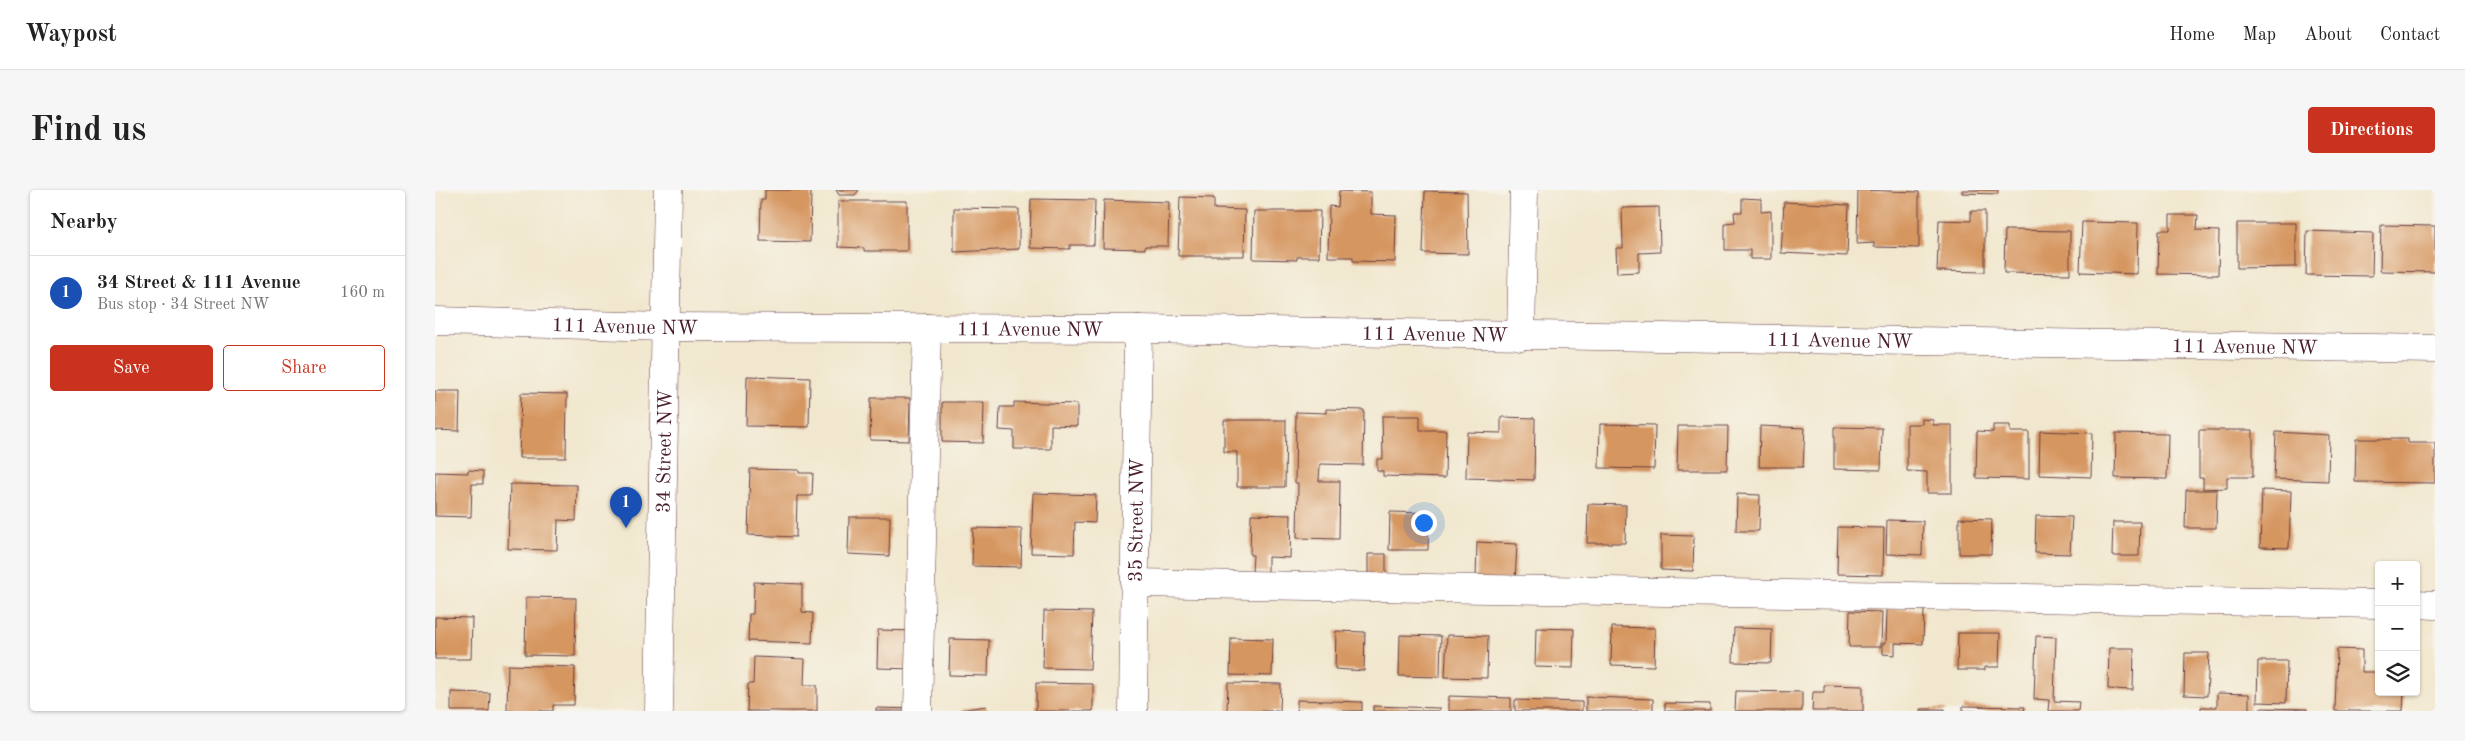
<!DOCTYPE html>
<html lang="en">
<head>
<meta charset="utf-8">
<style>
  :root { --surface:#fff; --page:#f6f6f6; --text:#222; --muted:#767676; --line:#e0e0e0; --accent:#c8321e }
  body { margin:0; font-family:"Old Standard TT",serif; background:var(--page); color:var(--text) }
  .controls { position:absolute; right:15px; bottom:15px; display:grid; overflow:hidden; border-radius:5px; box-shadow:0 1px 4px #0004 }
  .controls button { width:45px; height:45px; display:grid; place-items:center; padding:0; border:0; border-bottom:1px solid var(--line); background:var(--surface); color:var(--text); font:25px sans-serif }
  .you { position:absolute; left:988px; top:332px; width:18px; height:18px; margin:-12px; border:4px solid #fff; border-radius:50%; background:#1a73e8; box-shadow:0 0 0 8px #1a73e833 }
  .badge { display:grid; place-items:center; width:32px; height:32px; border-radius:50%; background:var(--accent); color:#fff; font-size:16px; font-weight:700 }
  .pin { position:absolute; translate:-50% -41px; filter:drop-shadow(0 1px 2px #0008) }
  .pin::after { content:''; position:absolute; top:26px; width:18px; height:15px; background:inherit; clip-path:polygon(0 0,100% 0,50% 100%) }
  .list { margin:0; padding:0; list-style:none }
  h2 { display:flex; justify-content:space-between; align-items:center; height:65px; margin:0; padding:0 20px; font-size:21px }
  h2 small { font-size:16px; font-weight:400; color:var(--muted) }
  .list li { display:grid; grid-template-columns:32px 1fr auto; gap:15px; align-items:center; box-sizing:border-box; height:75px; padding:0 20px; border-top:1px solid var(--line) }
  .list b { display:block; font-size:19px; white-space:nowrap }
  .list p { margin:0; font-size:16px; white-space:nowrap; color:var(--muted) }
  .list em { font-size:16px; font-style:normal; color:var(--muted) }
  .actions { display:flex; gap:10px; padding:15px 20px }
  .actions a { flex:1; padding:11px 0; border:1px solid var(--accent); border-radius:5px; text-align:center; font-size:18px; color:var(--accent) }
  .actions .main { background:var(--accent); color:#fff }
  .icon { flex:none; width:28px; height:28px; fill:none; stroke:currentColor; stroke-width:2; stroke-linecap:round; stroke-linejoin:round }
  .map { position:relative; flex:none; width:2000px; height:521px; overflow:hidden; border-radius:5px }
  header { display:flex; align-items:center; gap:30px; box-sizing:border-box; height:70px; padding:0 25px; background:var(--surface); border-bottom:1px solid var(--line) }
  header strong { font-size:24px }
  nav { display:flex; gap:28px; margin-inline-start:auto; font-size:18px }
  .intro { display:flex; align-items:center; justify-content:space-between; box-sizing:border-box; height:120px; padding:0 30px }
  h1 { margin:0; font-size:35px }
  .button { padding:12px 22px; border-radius:5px; background:var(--accent); color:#fff; font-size:18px; font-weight:700 }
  main { display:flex; gap:30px; padding:0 30px }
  aside { flex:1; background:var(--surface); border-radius:5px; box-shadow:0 1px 4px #0004 }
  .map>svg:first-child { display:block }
  .building { fill:#d69661 }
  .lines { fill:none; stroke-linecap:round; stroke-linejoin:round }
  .minor-casing { stroke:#633d43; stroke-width:29 }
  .minor { stroke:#fff; stroke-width:28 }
  .labels { text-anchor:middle; stroke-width:4; stroke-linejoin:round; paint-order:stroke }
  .street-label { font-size:20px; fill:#4a1f2b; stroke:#f7f3e8 }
</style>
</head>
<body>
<header>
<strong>Waypost</strong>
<nav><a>Home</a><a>Map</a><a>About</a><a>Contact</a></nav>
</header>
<div class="intro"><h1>Find us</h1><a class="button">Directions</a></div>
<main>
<aside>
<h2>Nearby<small></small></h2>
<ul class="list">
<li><span class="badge" style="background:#1a4fb4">1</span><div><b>34 Street &amp; 111 Avenue</b><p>Bus stop · 34 Street NW</p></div><em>160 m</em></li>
</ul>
<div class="actions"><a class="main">Save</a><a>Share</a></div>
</aside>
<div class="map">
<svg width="2000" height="521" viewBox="0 0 2000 521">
  <rect width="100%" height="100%" fill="#f7f3e8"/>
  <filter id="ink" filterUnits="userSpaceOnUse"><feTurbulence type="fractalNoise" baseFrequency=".02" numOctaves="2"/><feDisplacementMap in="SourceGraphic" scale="10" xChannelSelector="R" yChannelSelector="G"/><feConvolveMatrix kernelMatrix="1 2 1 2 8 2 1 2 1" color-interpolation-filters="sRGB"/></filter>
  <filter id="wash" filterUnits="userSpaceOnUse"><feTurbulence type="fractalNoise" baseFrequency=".0096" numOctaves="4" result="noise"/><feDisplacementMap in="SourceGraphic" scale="20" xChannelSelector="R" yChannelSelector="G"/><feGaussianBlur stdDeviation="1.12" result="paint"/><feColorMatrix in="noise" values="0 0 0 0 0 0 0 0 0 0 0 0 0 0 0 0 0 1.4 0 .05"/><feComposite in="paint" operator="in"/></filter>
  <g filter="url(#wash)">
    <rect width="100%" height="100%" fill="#f1e7ce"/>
    <g id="blocks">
      <!-- building -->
      <path class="building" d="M 330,0 L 376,0 L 375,52 L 325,51 L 326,10 L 330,10 Z
        M 401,0 L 424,0 L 420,5 L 404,5 Z
        M 1423,0 L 1484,2 L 1484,58 L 1439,57 L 1439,53 L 1422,54 Z
        M 1527,0 L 1563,0 L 1563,4 L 1527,3 Z
        M 904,1 L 936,2 L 936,24 L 961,25 L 960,72 L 918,71 L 918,67 L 893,67 L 894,16 L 903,17 Z
        M 990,1 L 1032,2 L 1033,64 L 988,63 Z
        M 745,7 L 779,8 L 779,19 L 810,20 L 809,66 L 743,66 Z
        M 1307,8 L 1326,9 L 1326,22 L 1336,21 L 1336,69 L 1315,69 L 1315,60 L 1290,60 L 1290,33 L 1300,32 L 1299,22 L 1307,22 Z
        M 596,9 L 660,10 L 659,55 L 635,55 L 635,59 L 595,58 Z
        M 669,10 L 734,12 L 733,56 L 710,56 L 710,59 L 668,58 Z
        M 403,11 L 472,11 L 472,61 L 429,61 L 429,58 L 403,57 Z
        M 1349,12 L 1414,15 L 1412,66 L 1346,63 Z
        M 1224,17 L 1225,62 L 1204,63 L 1204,82 L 1182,83 L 1181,58 L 1188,58 L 1187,18 Z
        M 519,18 L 584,19 L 584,59 L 519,62 Z
        M 819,21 L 885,21 L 884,67 L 862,67 L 862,70 L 818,69 Z
        M 1536,21 L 1550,21 L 1550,82 L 1502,81 L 1504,30 L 1536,31 Z
        M 1735,25 L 1763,25 L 1762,40 L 1784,41 L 1783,85 L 1723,84 L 1724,40 L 1735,40 Z
        M 1647,32 L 1703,33 L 1702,84 L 1645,82 Z
        M 1802,33 L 1861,33 L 1861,77 L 1802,78 Z
        M 1946,35 L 2000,36 L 2000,82 L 1945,81 Z
        M 1570,40 L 1635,41 L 1635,84 L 1569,83 Z
        M 1872,41 L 1938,43 L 1937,86 L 1871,85 Z
        M 312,186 L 375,188 L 374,237 L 311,236 Z
        M 0,201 L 25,201 L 24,241 L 0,240 Z
        M 86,203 L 132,204 L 131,268 L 84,268 Z
        M 436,208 L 475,208 L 474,251 L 435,250 Z
        M 507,212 L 549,212 L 548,253 L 507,252 Z
        M 579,212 L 642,214 L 642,236 L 616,235 L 616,259 L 579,259 L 579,241 L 564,240 L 565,217 L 579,217 Z
        M 891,219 L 929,220 L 928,275 L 885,274 L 884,291 L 905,291 L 904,349 L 862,348 L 863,293 L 860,293 L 861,222 L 891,223 Z
        M 947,226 L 985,226 L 985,240 L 1011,240 L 1010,288 L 948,286 L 948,281 L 942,281 L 942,269 L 948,269 Z
        M 1066,227 L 1100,228 L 1099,290 L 1031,288 L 1032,242 L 1066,243 Z
        M 1487,229 L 1498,230 L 1498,235 L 1517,235 L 1517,303 L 1492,303 L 1492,282 L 1472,281 L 1472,234 L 1487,234 Z
        M 789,230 L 851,230 L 850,297 L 802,297 L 802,262 L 789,262 Z
        M 1165,234 L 1220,235 L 1219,279 L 1164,278 Z
        M 1558,235 L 1575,235 L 1575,242 L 1594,242 L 1594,289 L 1541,288 L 1542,241 L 1558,242 Z
        M 1243,236 L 1293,236 L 1292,280 L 1242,280 Z
        M 1325,236 L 1370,238 L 1368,277 L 1324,277 Z
        M 1399,237 L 1447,238 L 1446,280 L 1399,279 Z
        M 1764,240 L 1818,240 L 1818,287 L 1792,287 L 1792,298 L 1768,299 L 1768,288 L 1764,288 Z
        M 1605,241 L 1657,243 L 1656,287 L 1604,285 Z
        M 1841,242 L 1894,245 L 1893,291 L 1839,289 Z
        M 1681,243 L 1733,244 L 1732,289 L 1680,288 Z
        M 1921,249 L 1973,249 L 1973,253 L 2000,253 L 2000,293 L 1920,292 Z
        M 315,279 L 364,280 L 364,283 L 378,283 L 377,306 L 362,306 L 361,347 L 313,345 Z
        M 33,280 L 48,281 L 48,294 L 37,294 L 36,327 L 0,326 L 0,282 L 33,283 Z
        M 75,294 L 142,295 L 141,331 L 123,330 L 122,360 L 73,359 Z
        M 1751,300 L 1782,300 L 1781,338 L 1750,338 Z
        M 1827,300 L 1856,301 L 1854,358 L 1825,357 Z
        M 598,303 L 661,305 L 660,333 L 640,332 L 639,364 L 596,363 Z
        M 1302,304 L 1325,305 L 1324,341 L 1301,341 Z
        M 1153,314 L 1191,315 L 1190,353 L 1152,353 Z
        M 955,322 L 994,323 L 993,360 L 954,360 Z
        M 816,324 L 856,325 L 855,368 L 833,367 L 833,382 L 817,382 L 818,365 L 815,365 Z
        M 1601,326 L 1637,327 L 1635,364 L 1600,363 Z
        M 414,327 L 455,327 L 454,366 L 413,364 Z
        M 1524,328 L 1557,329 L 1556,364 L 1524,364 Z
        M 1452,330 L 1488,331 L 1487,365 L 1451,364 Z
        M 1678,332 L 1705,332 L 1704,366 L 1677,366 Z
        M 1403,337 L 1449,338 L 1448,385 L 1402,384 Z
        M 538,338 L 587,339 L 586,377 L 537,376 Z
        M 1226,345 L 1259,346 L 1258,381 L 1226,380 Z
        M 1042,352 L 1082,354 L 1080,391 L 1041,390 Z
        M 933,364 L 951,364 L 951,389 L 933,389 Z
        M 319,392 L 367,394 L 367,422 L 378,423 L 377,453 L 313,451 L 314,424 L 318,424 Z
        M 91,407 L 141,408 L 140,466 L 90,465 Z
        M 1452,419 L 1489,420 L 1488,454 L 1460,453 L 1460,465 L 1448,464 L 1448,453 L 1451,453 Z
        M 609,421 L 657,422 L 655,479 L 608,478 Z
        M 1415,421 L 1447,422 L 1446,457 L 1414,457 Z
        M 0,427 L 37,428 L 36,469 L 0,469 Z
        M 1177,437 L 1220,438 L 1219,476 L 1176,475 Z
        M 1101,438 L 1139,439 L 1138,478 L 1100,477 Z
        M 1299,438 L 1337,439 L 1336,473 L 1298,472 Z
        M 443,440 L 481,441 L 480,479 L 442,478 Z
        M 901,441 L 930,442 L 929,481 L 900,479 Z
        M 1523,443 L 1565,443 L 1564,477 L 1550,477 L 1550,480 L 1522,480 Z
        M 965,445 L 1006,446 L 1005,487 L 964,486 Z
        M 1012,445 L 1053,446 L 1052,488 L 1010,487 Z
        M 1601,446 L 1621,447 L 1619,511 L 1644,512 L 1643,521 L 1613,521 L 1614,510 L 1599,509 Z
        M 796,448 L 838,449 L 837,486 L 795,485 Z
        M 515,449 L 554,450 L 553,486 L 514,485 Z
        M 1674,458 L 1699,458 L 1698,500 L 1673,499 Z
        M 1902,459 L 1927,460 L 1927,482 L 1944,482 L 1944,502 L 1969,502 L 1968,521 L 1900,521 Z
        M 1750,463 L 1774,463 L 1772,506 L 1749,505 Z
        M 319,467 L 370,469 L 369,495 L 382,495 L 382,521 L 312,521 L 313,494 L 318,494 Z
        M 1823,471 L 1852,471 L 1851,513 L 1822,512 Z
        M 73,475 L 140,477 L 139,515 L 118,515 L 118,521 L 72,521 Z
        M 601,493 L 658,494 L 658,521 L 601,521 Z
        M 793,493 L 846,494 L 845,521 L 792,521 Z
        M 1389,495 L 1428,496 L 1428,521 L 1377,521 L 1378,502 L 1389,502 Z
        M 1301,501 L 1367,502 L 1367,521 L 1300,521 Z
        M 16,502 L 55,503 L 54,521 L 16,521 Z
        M 1782,503 L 1814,504 L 1814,521 L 1766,521 L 1766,517 L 1782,517 Z
        M 1014,506 L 1076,508 L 1076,521 L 1014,521 Z
        M 1151,507 L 1218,509 L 1218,521 L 1151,521 Z
        M 862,510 L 927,512 L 927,521 L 862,521 Z
        M 1080,510 L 1147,512 L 1147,521 L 1080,521 Z
        M 1230,513 L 1275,514 L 1275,521 L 1230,521 Z
        M 551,516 L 552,521 L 526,521 L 526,520 Z
        M 938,516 L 1004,518 L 1004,521 L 938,521 Z
        M 1528,516 L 1590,517 L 1589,521 L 1528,521 Z
        M 441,518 L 481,519 L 481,521 L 441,521 Z
        M 1826,518 L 1872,519 L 1872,521 L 1826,521 Z
        M 1485,519 L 1510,519 L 1510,521 L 1485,521 Z"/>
    </g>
  </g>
  <g filter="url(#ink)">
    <use href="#blocks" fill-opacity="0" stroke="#633d43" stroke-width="1"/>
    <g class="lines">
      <!-- minor casing -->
      <g class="minor-casing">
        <g id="minor">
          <path id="s1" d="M 0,131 L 231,137 L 703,139 L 2000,159"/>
          <path d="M 1086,146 L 1089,0"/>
          <path d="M 700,393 L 1944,414"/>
          <path d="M 1981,414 L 2000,415"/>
          <path id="s2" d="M 224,521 L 233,0"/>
          <path d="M 483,521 L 492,138"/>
          <path id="s3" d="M 698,521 L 703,139"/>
        </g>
      </g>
      <!-- minor -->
      <use href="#minor" class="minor"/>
    </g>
  </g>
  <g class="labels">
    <!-- street labels -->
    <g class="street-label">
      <text dy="7" stroke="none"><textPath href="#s1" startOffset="190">111 Avenue NW</textPath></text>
      <text dy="7" stroke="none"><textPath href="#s1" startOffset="595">111 Avenue NW</textPath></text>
      <text dy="7" stroke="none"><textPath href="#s1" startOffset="1000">111 Avenue NW</textPath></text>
      <text dy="7" stroke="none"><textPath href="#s1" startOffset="1405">111 Avenue NW</textPath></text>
      <text dy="7" stroke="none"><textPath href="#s1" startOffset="1810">111 Avenue NW</textPath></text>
      <text dy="7" stroke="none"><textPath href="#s2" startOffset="260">34 Street NW</textPath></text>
      <text dy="7" stroke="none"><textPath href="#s3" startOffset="191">35 Street NW</textPath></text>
    </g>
  </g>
</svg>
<div class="controls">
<button>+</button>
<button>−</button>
<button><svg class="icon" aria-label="layers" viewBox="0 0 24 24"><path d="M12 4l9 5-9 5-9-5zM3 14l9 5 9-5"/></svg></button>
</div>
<div class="you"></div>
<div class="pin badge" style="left:191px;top:338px;background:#1a4fb4">1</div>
</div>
</main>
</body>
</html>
